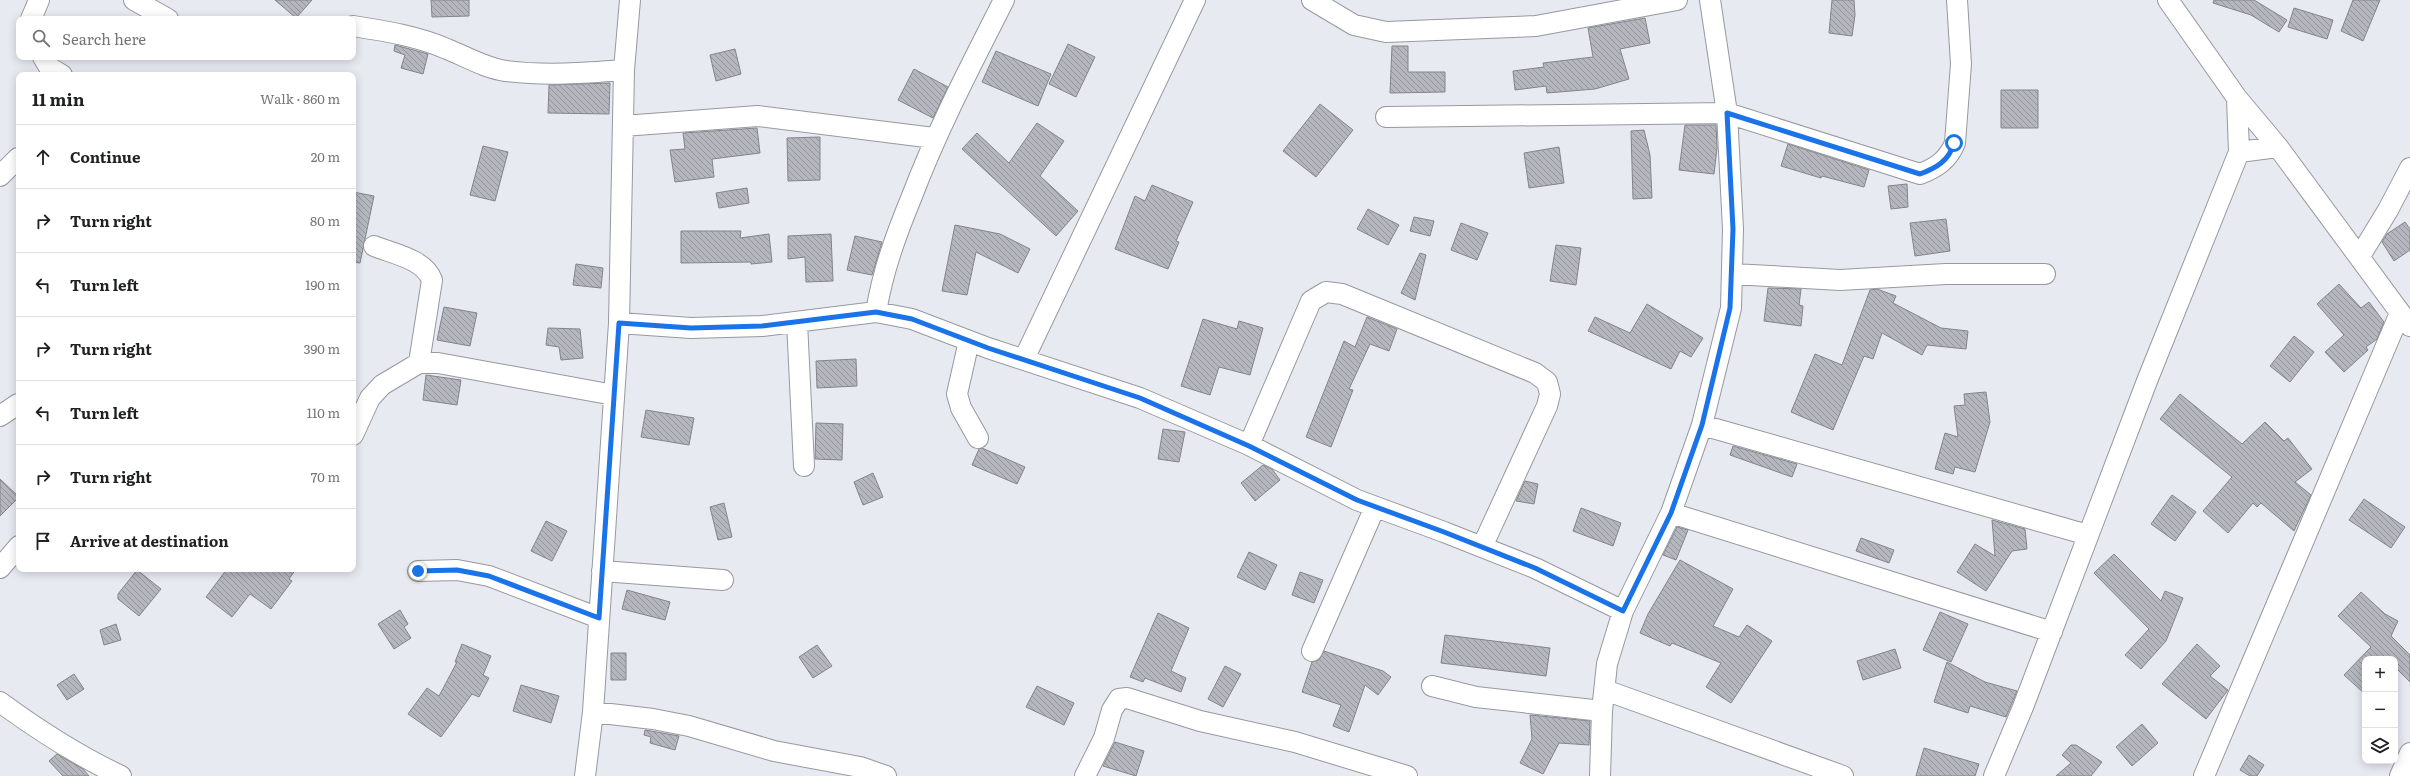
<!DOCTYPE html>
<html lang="en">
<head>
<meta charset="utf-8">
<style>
  :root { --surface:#fff; --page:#f2f2f2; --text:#202124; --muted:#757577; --line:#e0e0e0 }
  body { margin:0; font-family:Literata,serif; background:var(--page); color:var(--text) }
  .controls { position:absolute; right:12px; bottom:12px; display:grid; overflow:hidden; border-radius:8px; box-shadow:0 2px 10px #0003 }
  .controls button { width:36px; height:36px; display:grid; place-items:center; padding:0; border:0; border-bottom:1px solid var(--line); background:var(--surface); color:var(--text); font:20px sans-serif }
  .stop { position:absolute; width:12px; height:12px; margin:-9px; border:3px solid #1a73e8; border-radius:50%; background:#fff }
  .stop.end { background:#1a73e8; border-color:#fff; box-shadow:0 1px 4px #0008 }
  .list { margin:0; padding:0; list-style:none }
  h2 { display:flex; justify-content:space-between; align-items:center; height:52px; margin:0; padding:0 16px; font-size:17px }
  h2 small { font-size:13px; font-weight:400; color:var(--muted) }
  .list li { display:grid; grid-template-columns:26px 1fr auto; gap:12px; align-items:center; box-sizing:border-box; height:64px; padding:0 16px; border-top:1px solid var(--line) }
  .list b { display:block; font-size:15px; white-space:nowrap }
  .list em { font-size:13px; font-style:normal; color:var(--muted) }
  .icon { flex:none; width:22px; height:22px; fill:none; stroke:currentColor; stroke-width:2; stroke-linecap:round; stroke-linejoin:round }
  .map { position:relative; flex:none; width:2410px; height:776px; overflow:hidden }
  .search { position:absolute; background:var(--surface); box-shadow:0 2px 10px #0003; left:16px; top:16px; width:340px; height:44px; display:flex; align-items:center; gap:10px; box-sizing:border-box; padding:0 14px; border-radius:8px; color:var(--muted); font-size:15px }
  .panel { position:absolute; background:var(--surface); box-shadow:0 2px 10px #0003; left:16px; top:72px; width:340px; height:500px; border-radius:8px }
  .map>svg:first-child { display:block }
  .building { fill:url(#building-back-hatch); stroke:#83858b }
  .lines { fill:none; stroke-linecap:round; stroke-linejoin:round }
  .street-casing { stroke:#96999f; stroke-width:22 }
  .street { stroke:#fff; stroke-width:20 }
  .route { stroke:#1a73e8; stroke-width:5 }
</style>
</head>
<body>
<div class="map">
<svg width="2410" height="776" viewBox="0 0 2410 776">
  <defs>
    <pattern id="building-back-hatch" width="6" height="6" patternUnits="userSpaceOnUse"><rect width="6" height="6" fill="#b4b7bd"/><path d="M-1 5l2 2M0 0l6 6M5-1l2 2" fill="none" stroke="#93959a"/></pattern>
  </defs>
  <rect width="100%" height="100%" fill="#e7eaf1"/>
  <!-- building -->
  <path class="building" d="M 275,0 L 312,0 L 296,18 Z
    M 431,0 L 469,0 L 469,16 L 432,17 Z
    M 1832,0 L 1854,0 L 1855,15 L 1852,36 L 1829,33 Z
    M 2214,0 L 2254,0 L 2287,20 L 2279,32 L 2251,15 L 2213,3 Z
    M 2353,0 L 2380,0 L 2363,41 L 2341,31 Z
    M 2294,8 L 2333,20 L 2327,39 L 2288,27 Z
    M 1645,18 L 1650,43 L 1620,49 L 1629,79 L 1595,89 L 1547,93 L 1546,86 L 1515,90 L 1513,71 L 1544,67 L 1543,63 L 1593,57 L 1588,28 Z
    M 1068,44 L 1095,57 L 1076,97 L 1049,84 Z
    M 395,45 L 428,54 L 423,74 L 401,68 L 405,55 L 394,51 Z
    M 1392,46 L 1408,46 L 1408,72 L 1445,72 L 1445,92 L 1390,93 Z
    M 735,49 L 741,74 L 716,81 L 710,55 Z
    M 996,51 L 1051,74 L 1038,106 L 982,82 Z
    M 914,69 L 948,87 L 933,118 L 898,100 Z
    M 610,83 L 609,114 L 548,113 L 549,85 Z
    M 2001,90 L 2038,90 L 2038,128 L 2001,128 Z
    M 1320,104 L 1353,130 L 1316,177 L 1283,151 Z
    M 1037,123 L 1064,141 L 1040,176 L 1078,211 L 1056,236 L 962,149 L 977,133 L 1009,163 Z
    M 1685,125 L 1716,125 L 1717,148 L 1714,174 L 1679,170 Z
    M 757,128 L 760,153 L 712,159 L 714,177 L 675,182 L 670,150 L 685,149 L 683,133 Z
    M 1644,130 L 1650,155 L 1652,198 L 1633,199 L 1631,131 Z
    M 820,137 L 820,180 L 788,181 L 787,138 Z
    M 1788,144 L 1869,170 L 1864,187 L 1822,176 L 1821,178 L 1781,166 Z
    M 483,146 L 508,152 L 495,201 L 470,195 Z
    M 1559,147 L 1564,183 L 1529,188 L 1524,153 Z
    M 1907,184 L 1908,207 L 1891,209 L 1888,186 Z
    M 1152,185 L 1193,202 L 1176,241 L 1179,242 L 1168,269 L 1115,249 L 1135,196 L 1145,201 Z
    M 747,188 L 749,203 L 719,208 L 716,193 Z
    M 353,192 L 374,196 L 360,263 L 353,262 Z
    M 1368,209 L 1399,225 L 1388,245 L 1357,229 Z
    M 1414,217 L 1434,221 L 1430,236 L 1410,231 Z
    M 1946,219 L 1950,251 L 1915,256 L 1910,223 Z
    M 2405,222 L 2410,229 L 2410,250 L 2394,261 L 2382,242 L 2387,234 Z
    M 1461,223 L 1488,233 L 1477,260 L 1451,250 Z
    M 955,225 L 1000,234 L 1030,249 L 1018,273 L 976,252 L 967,295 L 942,291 Z
    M 681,231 L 741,231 L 740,238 L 769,234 L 772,262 L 751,264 L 751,262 L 681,263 Z
    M 831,234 L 833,281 L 806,282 L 805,257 L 788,259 L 788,236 Z
    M 855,236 L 882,242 L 872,275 L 847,270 Z
    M 1556,245 L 1581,248 L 1576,285 L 1550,281 Z
    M 1420,253 L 1426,255 L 1415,300 L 1401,293 Z
    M 576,264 L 603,268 L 601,288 L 573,285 Z
    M 2339,284 L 2361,308 L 2369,302 L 2384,322 L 2377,339 L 2366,347 L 2368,350 L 2344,372 L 2325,352 L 2344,335 L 2317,304 Z
    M 1768,288 L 1801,289 L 1799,305 L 1803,306 L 1801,326 L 1764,321 Z
    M 1877,289 L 1896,296 L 1893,303 L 1941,328 L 1968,331 L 1966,349 L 1927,345 L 1922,355 L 1882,333 L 1873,359 L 1864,356 L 1833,430 L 1791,412 L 1815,354 L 1842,365 L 1870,290 Z
    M 1647,304 L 1703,338 L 1691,357 L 1680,351 L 1671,369 L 1588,331 L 1595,317 L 1630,333 Z
    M 444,307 L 477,313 L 470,346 L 437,340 Z
    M 1367,317 L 1397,329 L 1389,351 L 1370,344 L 1349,389 L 1353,390 L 1331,447 L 1306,437 L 1344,341 L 1355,347 Z
    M 1203,319 L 1237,329 L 1239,321 L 1263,328 L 1250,375 L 1219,367 L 1210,395 L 1181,386 Z
    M 548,328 L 580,329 L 583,358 L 561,360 L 559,347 L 546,345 Z
    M 2294,336 L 2314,352 L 2290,382 L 2270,366 Z
    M 856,359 L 857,386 L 817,388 L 816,361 Z
    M 426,375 L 461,380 L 457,405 L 423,400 Z
    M 1986,392 L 1990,422 L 1975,472 L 1955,467 L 1953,474 L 1935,469 L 1945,433 L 1958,437 L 1954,406 L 1965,405 L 1964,394 Z
    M 2180,394 L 2242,444 L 2265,422 L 2284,441 L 2288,438 L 2312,469 L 2295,482 L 2311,495 L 2294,531 L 2261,503 L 2257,507 L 2253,503 L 2228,533 L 2203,511 L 2232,477 L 2160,419 Z
    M 646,410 L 694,418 L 689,445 L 641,437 Z
    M 816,423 L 843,424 L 842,460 L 815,459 Z
    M 1163,429 L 1185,432 L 1179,462 L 1158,459 Z
    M 1733,446 L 1797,464 L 1792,477 L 1730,455 Z
    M 982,448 L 1025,467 L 1017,484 L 972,465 L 979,449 Z
    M 1263,465 L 1272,469 L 1280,480 L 1255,501 L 1241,483 Z
    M 873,473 L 883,497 L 863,505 L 854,482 Z
    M 0,479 L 19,497 L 0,516 Z
    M 1525,481 L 1538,484 L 1534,504 L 1516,501 Z
    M 2172,495 L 2196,512 L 2175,541 L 2151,524 Z
    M 2364,499 L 2405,527 L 2391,548 L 2349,520 Z
    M 724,503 L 732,537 L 718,540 L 710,507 Z
    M 1581,508 L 1621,523 L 1613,546 L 1573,531 Z
    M 1992,520 L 2025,529 L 2027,549 L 2012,551 L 1986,591 L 1957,572 L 1975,544 L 1995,556 Z
    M 546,521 L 567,531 L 552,561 L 531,551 Z
    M 1677,527 L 1688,530 L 1676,560 L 1663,555 Z
    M 1861,538 L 1894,550 L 1889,563 L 1856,551 Z
    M 1249,552 L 1277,565 L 1265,590 L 1237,577 Z
    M 2114,554 L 2161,601 L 2165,591 L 2183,598 L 2166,641 L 2141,669 L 2125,655 L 2149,629 L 2094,573 Z
    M 1680,560 L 1733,589 L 1713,626 L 1739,637 L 1747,625 L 1772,641 L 1731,703 L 1706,687 L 1721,663 L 1672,643 L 1670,646 L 1640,633 L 1648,614 Z
    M 227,569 L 296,569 L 289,579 L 292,581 L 271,609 L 250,594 L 232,617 L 206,597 Z
    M 137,570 L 161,589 L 139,616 L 118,599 L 118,594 Z
    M 1300,572 L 1323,580 L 1314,603 L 1292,595 Z
    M 627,590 L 670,602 L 665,620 L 622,609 Z
    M 2361,592 L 2385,614 L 2398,621 L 2391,636 L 2410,655 L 2410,682 L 2395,667 L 2395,659 L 2365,659 L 2365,694 L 2344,675 L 2371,647 L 2338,616 Z
    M 400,610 L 408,624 L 404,627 L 411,638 L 394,649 L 378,624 Z
    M 1940,612 L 1968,624 L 1951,662 L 1923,650 Z
    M 1158,613 L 1189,628 L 1171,671 L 1186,678 L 1181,692 L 1145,678 L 1143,682 L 1130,677 Z
    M 116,624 L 121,640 L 104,645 L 100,630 Z
    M 1445,635 L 1550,648 L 1546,676 L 1441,663 Z
    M 462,644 L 491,656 L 483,675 L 489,678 L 479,697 L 472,694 L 441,737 L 408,714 L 427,688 L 439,696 L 457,662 L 455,662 Z
    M 2197,644 L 2220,666 L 2210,676 L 2228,690 L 2206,719 L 2162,684 Z
    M 817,645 L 832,666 L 813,678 L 799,657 Z
    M 1895,649 L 1901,668 L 1863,680 L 1857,661 Z
    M 1324,651 L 1383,671 L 1391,677 L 1378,695 L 1365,685 L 1349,732 L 1333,726 L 1341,705 L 1302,692 L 1312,662 L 1319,660 Z
    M 611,653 L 626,653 L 626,680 L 611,680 Z
    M 1947,662 L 1985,682 L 2017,691 L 2006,717 L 1970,706 L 1968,713 L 1934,702 Z
    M 1225,666 L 1241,674 L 1223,707 L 1208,699 Z
    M 74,674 L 84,689 L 67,700 L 57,685 Z
    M 521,685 L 559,696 L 551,723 L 513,711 Z
    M 1037,686 L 1074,703 L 1064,725 L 1026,707 Z
    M 1530,715 L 1590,721 L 1589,745 L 1559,743 L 1543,774 L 1520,763 L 1532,739 Z
    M 2142,724 L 2158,743 L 2132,766 L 2116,747 Z
    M 645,730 L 679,736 L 675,750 L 650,743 L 651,737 L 644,735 Z
    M 1115,742 L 1144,751 L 1136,776 L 1103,766 Z
    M 2071,745 L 2076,745 L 2102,762 L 2091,776 L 2056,776 L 2071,763 L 2062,755 Z
    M 1924,748 L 1979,764 L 1975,776 L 1916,776 Z
    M 57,754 L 83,769 L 89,776 L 63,776 L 49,761 Z
    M 2249,755 L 2264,765 L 2257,776 L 2250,776 L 2240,770 Z"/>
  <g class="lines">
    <!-- street casing -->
    <g class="street-casing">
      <path id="street" d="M 134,0 L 168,19
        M 1312,0 L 1354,25 L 1386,32 L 1536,26 L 1677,0
        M 2168,0 L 2237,98 L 2278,147 L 2410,326
        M 31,19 L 39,0
        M 353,26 C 385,31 417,36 447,49 C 467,57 485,68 506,71 C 546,76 585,73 624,70
        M 43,57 L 49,67 L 62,75
        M 1386,117 L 1727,113 L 1920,174 C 1936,168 1948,160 1955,143 L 1961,64 L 1957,0
        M 623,126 L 758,116 L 934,138
        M 2239,152 L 2278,147
        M 0,176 L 18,158
        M 374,246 C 394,254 424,259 432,280 L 419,363
        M 2360,256 L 2388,210 L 2410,168
        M 1733,274 L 1840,280 L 1946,274 L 2045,274
        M 876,312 C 883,270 896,235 912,196 C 938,128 971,65 1004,0
        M 797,322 L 804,466
        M 619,323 L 691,328 L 762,326 L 876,312 L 912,319 L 988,348 L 1140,398 L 1249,445 L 1357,500 L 1444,532 L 1535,568 L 1623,611
        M 969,341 L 957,394 L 961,408 L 978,438
        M 1024,359 L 1195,0
        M 0,416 L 18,404
        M 1702,425 L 2088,535
        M 353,435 L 370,398 L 382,385 L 419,363 L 438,363 L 614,395
        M 1249,445 L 1311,301 L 1326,292 L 1342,294 L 1535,373 L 1547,382 L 1550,394 L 1547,406 L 1482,547
        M 1671,513 L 2052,632
        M 0,568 L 19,546
        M 418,571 L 457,570 L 489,576 L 599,618
        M 602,571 L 723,580
        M 1312,651 L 1375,507
        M 1432,686 L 1476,697 L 1602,711
        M 1605,690 L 1843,776
        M 0,702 C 38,730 79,756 121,776
        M 593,712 L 653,719 L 689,726 L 774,751 L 860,767 L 886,776
        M 585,776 L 593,712 L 619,323 L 624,70 L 630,0
        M 1085,776 L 1104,738 L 1112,710 L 1119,699 L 1127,698 L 1200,721 L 1295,742 L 1407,776
        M 1600,776 L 1602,711 L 1607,664 L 1623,611 L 1671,513 L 1702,425 L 1731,308 L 1733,229 L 1727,113 L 1710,0
        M 1994,776 L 2023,707 L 2147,381 L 2239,152 L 2237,98
        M 2204,776 L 2400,313
        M 2400,776 L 2410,753"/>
    </g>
    <!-- street -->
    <use href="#street" class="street"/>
  </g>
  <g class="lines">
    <!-- route -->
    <path class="route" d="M 418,571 L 457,570 L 489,576 L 599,618 L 619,323 L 691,328 L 762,326 L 876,312 L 912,319 L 988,348 L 1140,398 L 1249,446 L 1357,500 L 1444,532 L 1535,568 L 1623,611 L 1671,513 L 1702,425 L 1730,308 L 1733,229 L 1727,113 L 1920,174 C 1936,168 1949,161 1954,143"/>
  </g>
</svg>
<div class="controls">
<button>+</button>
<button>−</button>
<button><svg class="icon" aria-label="layers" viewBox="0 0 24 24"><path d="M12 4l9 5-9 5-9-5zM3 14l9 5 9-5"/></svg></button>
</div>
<div class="stop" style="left:1954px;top:143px"></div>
<div class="stop end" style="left:418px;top:571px"></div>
<div class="search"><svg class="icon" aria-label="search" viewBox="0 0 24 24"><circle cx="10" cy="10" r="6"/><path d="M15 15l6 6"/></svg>Search here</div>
<section class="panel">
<h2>11 min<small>Walk · 860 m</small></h2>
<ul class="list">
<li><svg class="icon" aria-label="ahead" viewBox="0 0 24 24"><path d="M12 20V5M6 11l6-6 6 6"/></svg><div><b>Continue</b></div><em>20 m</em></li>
<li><svg class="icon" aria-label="right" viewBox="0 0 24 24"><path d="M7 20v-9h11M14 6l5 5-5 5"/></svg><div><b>Turn right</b></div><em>80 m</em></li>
<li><svg class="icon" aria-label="left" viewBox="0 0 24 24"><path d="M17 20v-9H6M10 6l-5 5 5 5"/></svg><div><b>Turn left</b></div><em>190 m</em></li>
<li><svg class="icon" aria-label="right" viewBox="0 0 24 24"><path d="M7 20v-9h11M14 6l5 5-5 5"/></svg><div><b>Turn right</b></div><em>390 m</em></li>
<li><svg class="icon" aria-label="left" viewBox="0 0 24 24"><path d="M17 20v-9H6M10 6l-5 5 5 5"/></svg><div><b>Turn left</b></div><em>110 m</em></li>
<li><svg class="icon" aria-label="right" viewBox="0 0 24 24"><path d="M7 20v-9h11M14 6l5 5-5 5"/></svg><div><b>Turn right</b></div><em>70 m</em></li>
<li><svg class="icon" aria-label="arrive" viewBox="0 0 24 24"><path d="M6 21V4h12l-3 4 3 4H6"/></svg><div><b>Arrive at destination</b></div></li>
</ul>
</section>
</div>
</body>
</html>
